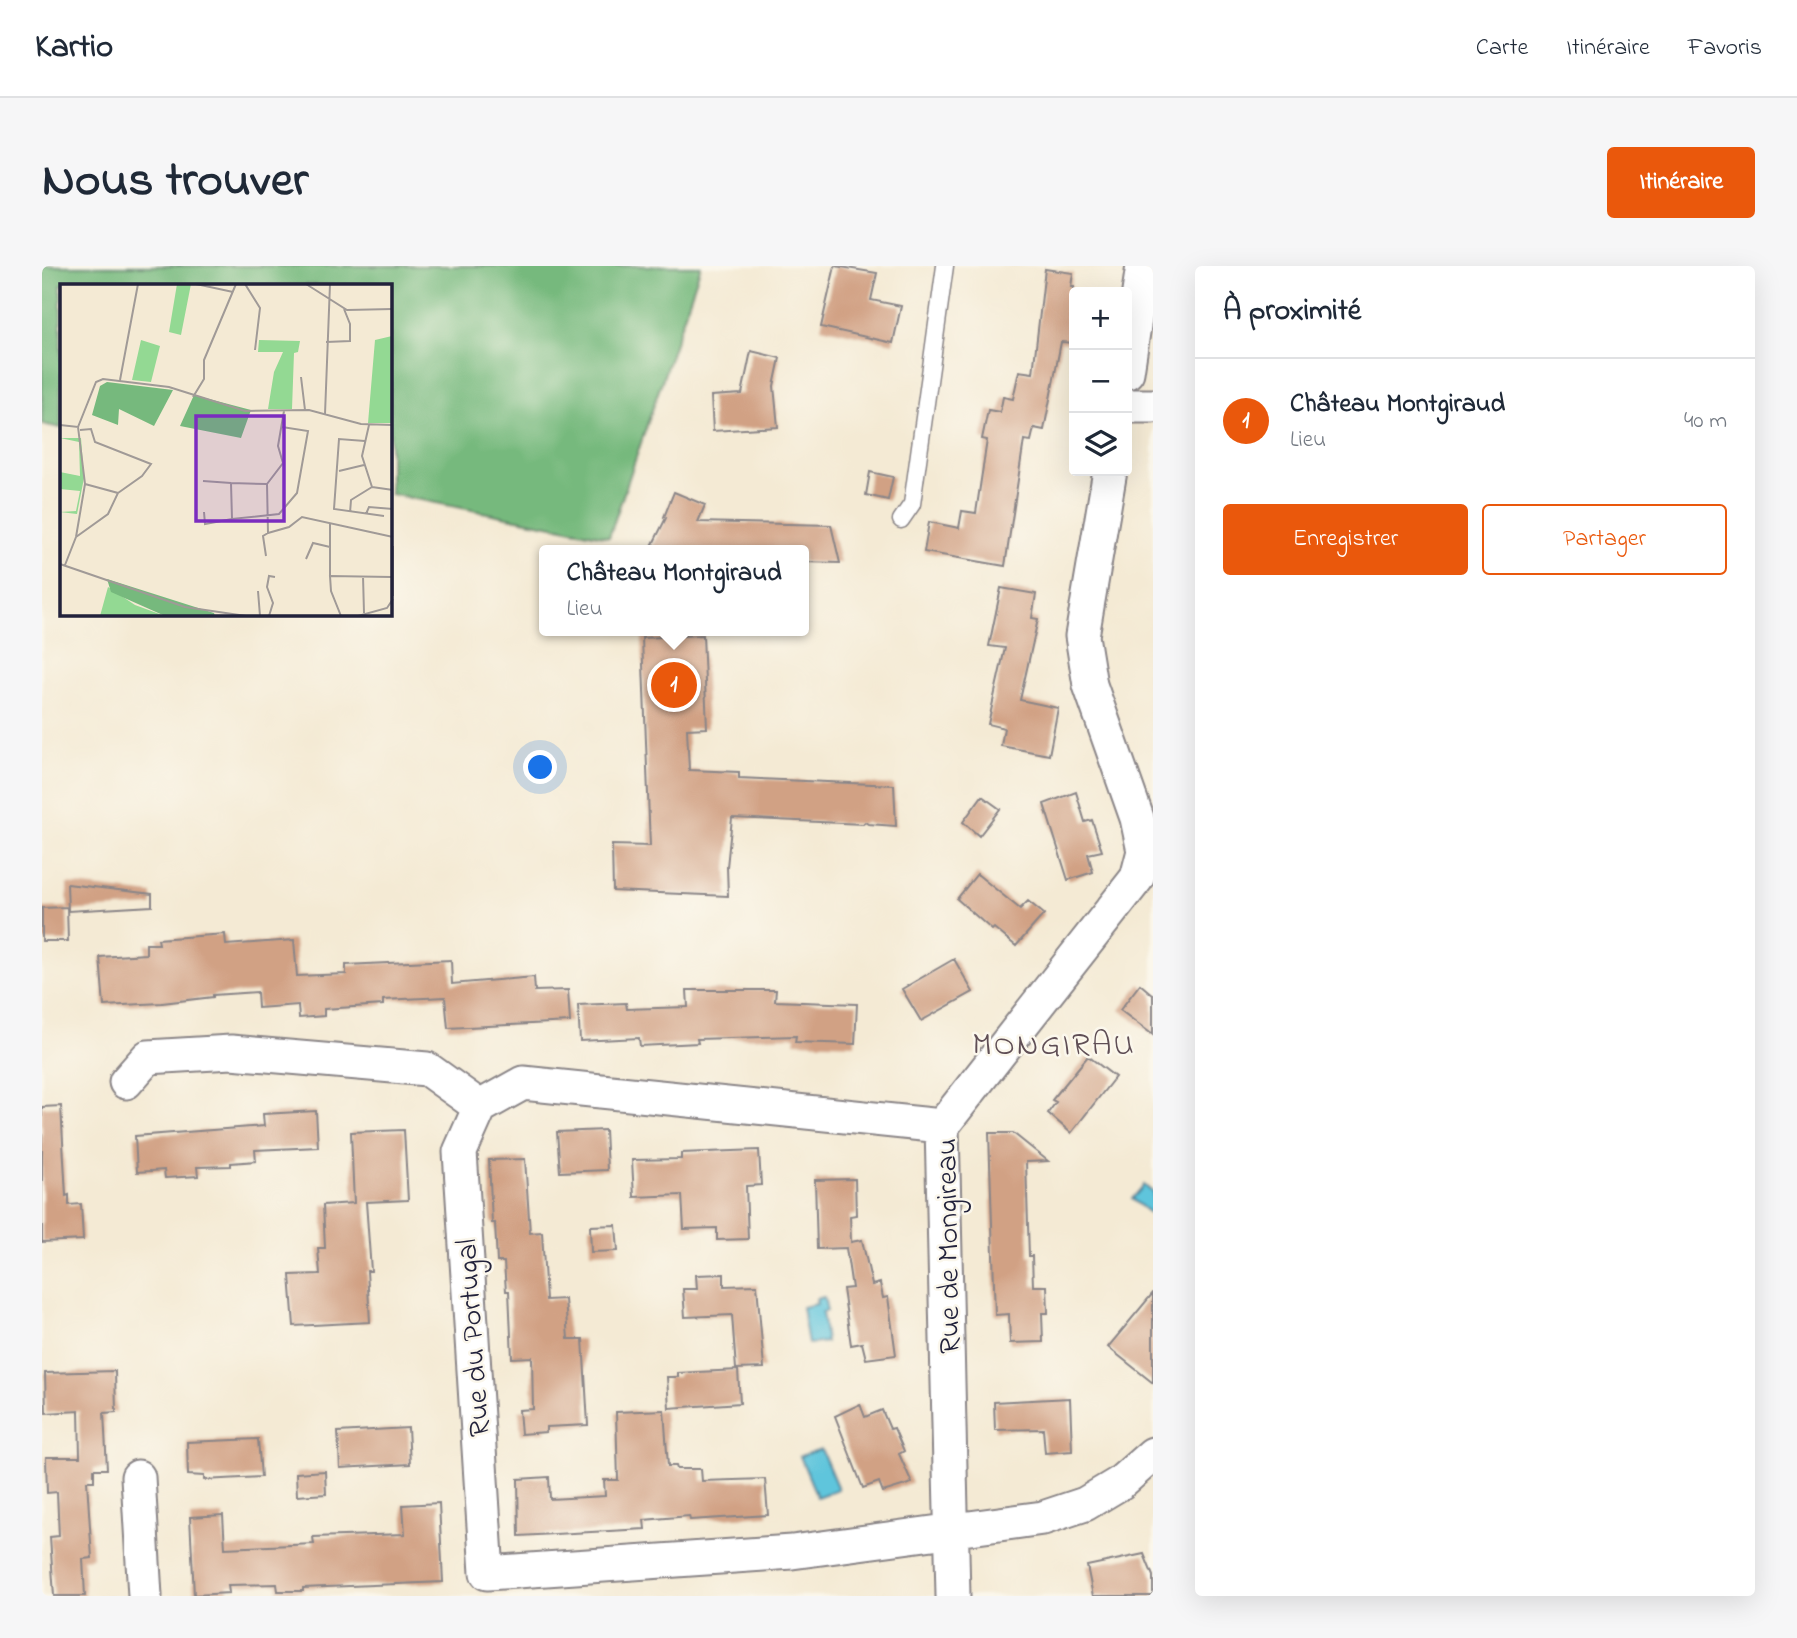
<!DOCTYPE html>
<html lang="fr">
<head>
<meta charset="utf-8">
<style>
  :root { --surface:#fff; --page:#f6f6f7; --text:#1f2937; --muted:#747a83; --line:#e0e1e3; --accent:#ea580c }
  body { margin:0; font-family:"Indie Flower",sans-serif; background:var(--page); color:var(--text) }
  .controls { position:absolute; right:21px; top:21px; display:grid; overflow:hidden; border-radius:7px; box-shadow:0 7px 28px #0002 }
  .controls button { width:63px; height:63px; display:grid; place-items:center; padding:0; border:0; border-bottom:2px solid var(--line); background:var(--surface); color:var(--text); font:35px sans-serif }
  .you { position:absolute; left:499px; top:502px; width:24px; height:24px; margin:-18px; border:5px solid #fff; border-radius:50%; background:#1a73e8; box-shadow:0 0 0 10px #1a73e833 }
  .badge { display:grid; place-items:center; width:46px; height:46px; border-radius:50%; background:var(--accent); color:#fff; font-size:23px; font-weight:700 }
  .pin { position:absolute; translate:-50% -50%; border:4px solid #fff; box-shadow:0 2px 7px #0006 }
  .popup { position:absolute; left:497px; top:279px; width:270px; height:91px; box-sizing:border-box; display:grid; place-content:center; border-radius:7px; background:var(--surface); filter:drop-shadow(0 2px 5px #0005); font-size:23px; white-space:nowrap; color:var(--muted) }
  .popup b { font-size:26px; color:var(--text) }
  .popup::after { content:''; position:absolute; left:50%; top:100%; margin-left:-14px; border:14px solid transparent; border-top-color:var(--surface) }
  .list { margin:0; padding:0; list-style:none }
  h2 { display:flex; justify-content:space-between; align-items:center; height:91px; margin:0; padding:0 28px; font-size:30px }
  h2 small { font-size:23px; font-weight:400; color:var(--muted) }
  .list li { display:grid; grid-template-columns:46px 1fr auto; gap:21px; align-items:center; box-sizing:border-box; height:126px; padding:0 28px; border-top:2px solid var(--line) }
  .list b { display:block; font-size:26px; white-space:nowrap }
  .list p { margin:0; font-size:23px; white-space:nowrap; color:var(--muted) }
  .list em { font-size:23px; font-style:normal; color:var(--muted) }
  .actions { display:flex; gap:14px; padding:21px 28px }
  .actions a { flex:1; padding:16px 0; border:2px solid var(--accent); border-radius:7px; text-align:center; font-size:24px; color:var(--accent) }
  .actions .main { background:var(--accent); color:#fff }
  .icon { flex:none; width:38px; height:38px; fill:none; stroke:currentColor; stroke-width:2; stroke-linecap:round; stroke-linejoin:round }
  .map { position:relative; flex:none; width:1111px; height:1330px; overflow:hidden; border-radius:7px }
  header { display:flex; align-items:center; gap:42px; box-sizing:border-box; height:98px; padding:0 35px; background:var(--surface); border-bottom:2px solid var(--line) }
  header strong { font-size:33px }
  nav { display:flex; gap:38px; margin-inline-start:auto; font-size:24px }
  .intro { display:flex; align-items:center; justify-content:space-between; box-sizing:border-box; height:168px; padding:0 42px }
  h1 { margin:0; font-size:49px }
  .button { padding:18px 32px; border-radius:7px; background:var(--accent); color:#fff; font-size:24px; font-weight:700 }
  main { display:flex; gap:42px; padding:0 42px }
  aside { flex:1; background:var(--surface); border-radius:7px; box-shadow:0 7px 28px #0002 }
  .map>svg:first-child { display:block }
  .forest { fill:#76b97d; stroke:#4c6e5c; stroke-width:2 }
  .water { fill:#5fc5dc; stroke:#40748c; stroke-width:2 }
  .building { fill:#d1a184 }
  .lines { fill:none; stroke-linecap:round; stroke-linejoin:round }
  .lane-casing { stroke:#8b8688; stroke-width:19 }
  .street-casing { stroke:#8b8688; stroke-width:37 }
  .lane { stroke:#fff; stroke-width:16 }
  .street { stroke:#fff; stroke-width:33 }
  .labels { text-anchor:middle; stroke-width:5; stroke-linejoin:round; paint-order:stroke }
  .street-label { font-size:30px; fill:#22223b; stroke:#fbf7ec }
  .neighbourhood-label { font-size:32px; letter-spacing:2px; fill:#5f4e55; stroke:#fbf7ec }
  .inset-road { fill:none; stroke:#a09a97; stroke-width:2 }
  .view { fill:#7b2cbf; fill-opacity:0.15; stroke:#7b2cbf; stroke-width:3.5 }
  .inset-edge { fill:none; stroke:#22223b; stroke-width:3.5 }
</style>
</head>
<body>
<header>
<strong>Kartio</strong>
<nav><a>Carte</a><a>Itinéraire</a><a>Favoris</a></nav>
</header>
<div class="intro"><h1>Nous trouver</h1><a class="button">Itinéraire</a></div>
<main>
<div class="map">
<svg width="1111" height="1330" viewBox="0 0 1111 1330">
  <rect width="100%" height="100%" fill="#fbf7ec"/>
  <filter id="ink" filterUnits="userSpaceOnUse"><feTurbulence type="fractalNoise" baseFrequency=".0143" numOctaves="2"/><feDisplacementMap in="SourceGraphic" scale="14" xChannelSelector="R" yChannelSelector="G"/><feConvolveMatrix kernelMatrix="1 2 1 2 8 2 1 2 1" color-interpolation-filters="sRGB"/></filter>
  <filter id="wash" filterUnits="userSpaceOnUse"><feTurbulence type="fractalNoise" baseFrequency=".00686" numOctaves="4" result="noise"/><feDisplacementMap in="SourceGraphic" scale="28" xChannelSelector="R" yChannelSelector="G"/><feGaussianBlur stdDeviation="1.57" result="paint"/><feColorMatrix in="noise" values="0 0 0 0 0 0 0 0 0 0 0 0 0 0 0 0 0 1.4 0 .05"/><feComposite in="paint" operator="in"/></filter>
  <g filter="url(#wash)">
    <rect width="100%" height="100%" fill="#f4ead4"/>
    <!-- forest -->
    <path class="forest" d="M 0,0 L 659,0 L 567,271 L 348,228 L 348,19 L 19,19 L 19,162 L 0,158 Z"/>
    <!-- water -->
    <path class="water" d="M 1102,919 L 1111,927 L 1111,950 L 1090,933 Z
      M 782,1031 L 785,1045 L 780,1046 L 784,1076 L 766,1078 L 760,1041 L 775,1038 L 774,1033 Z
      M 779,1183 L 796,1223 L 775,1231 L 758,1190 Z"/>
    <g id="blocks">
      <!-- building -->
      <path class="building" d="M 793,0 L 835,7 L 829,34 L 859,40 L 851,77 L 779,61 Z
        M 1003,3 L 1031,7 L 1029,21 L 1032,21 L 1032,77 L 1019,76 L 1002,164 L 992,162 L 989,175 L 982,174 L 963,300 L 882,286 L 887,256 L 917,262 L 920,245 L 934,247 L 945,174 L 940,173 L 946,144 L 958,146 L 961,131 L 971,133 L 977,105 L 991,107 Z
        M 709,85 L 738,92 L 732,120 L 736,161 L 671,165 L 669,130 L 700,128 Z
        M 828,206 L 851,211 L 846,234 L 824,229 Z
        M 632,226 L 663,239 L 656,256 L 789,259 L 798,297 L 761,296 L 761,284 L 608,284 L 624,252 L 622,251 Z
        M 959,322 L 994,328 L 990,352 L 996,353 L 978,434 L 1016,442 L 1007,489 L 959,480 L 962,462 L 946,458 L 963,382 L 947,380 Z
        M 661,369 L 665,462 L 645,463 L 647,504 L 697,506 L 697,512 L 852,519 L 854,560 L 826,558 L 823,556 L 821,558 L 690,552 L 685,601 L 686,630 L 571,625 L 570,579 L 608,580 L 600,372 Z
        M 1034,526 L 1043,556 L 1050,554 L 1060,585 L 1046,588 L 1051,606 L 1026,614 L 1002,538 Z
        M 940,530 L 958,543 L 937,570 L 921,556 Z
        M 935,608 L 978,643 L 986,635 L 1002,648 L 974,680 L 952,662 L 950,664 L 915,633 Z
        M 25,618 L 110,628 L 110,640 L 26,645 Z
        M 25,641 L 26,675 L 0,675 L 0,642 Z
        M 183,668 L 184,679 L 252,674 L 255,710 L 304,708 L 304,699 L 409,694 L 410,718 L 492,711 L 493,725 L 526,724 L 528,756 L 406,762 L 403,731 L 341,734 L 341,739 L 282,743 L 282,750 L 257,752 L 256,739 L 216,742 L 215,726 L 171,729 L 171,731 L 120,737 L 62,740 L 58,691 L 104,688 L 104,678 L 117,678 L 116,673 Z
        M 912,693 L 931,726 L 879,755 L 860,723 Z
        M 1098,718 L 1111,729 L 1111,769 L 1078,744 Z
        M 645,724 L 734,724 L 733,735 L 815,738 L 813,778 L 753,776 L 754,770 L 655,773 L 656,777 L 598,780 L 597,772 L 538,775 L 536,739 L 584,737 L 585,743 L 646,741 Z
        M 1046,790 L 1073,811 L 1029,867 L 1006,847 L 1014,836 L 1010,834 Z
        M 19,840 L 24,930 L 27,929 L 27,939 L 39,938 L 41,974 L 0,976 L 0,841 Z
        M 274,845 L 276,881 L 213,884 L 214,895 L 189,897 L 189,900 L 155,901 L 156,910 L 123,912 L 122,904 L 95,906 L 93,870 L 222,860 L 221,848 Z
        M 362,864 L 366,934 L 324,936 L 329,1005 L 325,1005 L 328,1056 L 252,1060 L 248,1009 L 278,1008 L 276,982 L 283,982 L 281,939 L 312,937 L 309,866 Z
        M 563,864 L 565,904 L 518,906 L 515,866 Z
        M 947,867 L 971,867 L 1006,895 L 984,896 L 987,990 L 990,990 L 991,1020 L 1005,1020 L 1006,1047 L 1000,1047 L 1001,1076 L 968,1077 L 967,1048 L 953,1049 Z
        M 717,884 L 719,919 L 704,920 L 706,973 L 675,974 L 675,962 L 642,963 L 640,929 L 592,931 L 590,894 L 639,893 L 639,887 Z
        M 483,893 L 488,967 L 500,966 L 504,1034 L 523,1033 L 526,1073 L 541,1073 L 546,1159 L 504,1161 L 504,1166 L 479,1168 L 477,1144 L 491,1143 L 490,1091 L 470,1092 L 467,1025 L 464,1025 L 462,996 L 455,996 L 453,957 L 450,957 L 447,894 Z
        M 813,913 L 814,949 L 808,950 L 809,976 L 820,974 L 830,1019 L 838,1017 L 841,1032 L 846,1031 L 854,1089 L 824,1093 L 820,1077 L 809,1079 L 801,1023 L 810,1022 L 804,982 L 775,983 L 773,914 Z
        M 574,959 L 576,985 L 549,986 L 548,960 Z
        M 682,1008 L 682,1020 L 715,1019 L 722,1102 L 694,1103 L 690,1049 L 643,1051 L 641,1023 L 655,1023 L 654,1009 Z
        M 1111,1027 L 1111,1117 L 1066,1081 Z
        M 696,1104 L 698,1137 L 627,1142 L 625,1111 L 636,1111 L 636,1107 Z
        M 73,1105 L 74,1146 L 62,1147 L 65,1203 L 52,1203 L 52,1215 L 45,1215 L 50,1292 L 41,1293 L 43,1330 L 12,1330 L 8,1271 L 17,1270 L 15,1226 L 5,1227 L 4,1191 L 38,1191 L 37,1145 L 4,1147 L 3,1107 Z
        M 1028,1132 L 1030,1185 L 1003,1187 L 1001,1163 L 953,1164 L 952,1136 Z
        M 818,1138 L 823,1151 L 840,1144 L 848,1163 L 852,1162 L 862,1185 L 857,1188 L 870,1217 L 841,1226 L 837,1216 L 821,1222 L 793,1150 Z
        M 622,1144 L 626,1200 L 634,1200 L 635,1203 L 659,1203 L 660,1215 L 723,1213 L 726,1249 L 648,1254 L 647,1250 L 602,1254 L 603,1263 L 477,1270 L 476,1213 L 507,1211 L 508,1233 L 563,1230 L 562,1214 L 576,1214 L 574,1146 Z
        M 366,1162 L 368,1198 L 298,1202 L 296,1166 Z
        M 216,1173 L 219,1211 L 162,1214 L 162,1210 L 146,1209 L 145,1176 Z
        M 283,1205 L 284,1228 L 255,1230 L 254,1207 Z
        M 397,1237 L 401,1316 L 261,1322 L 261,1325 L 236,1325 L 235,1318 L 186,1319 L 187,1327 L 152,1329 L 148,1251 L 181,1249 L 183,1282 L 272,1278 L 271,1271 L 363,1268 L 361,1239 Z
        M 1102,1288 L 1111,1310 L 1111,1330 L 1051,1330 L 1045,1300 Z"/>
    </g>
  </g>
  <g filter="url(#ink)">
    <use href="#blocks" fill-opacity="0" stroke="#8b8688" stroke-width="2"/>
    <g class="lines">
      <!-- lane casing -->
      <g class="lane-casing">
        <path id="lane" d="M 859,254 L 870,238 L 903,0"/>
      </g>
      <!-- street casing -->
      <g class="street-casing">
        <path id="street" d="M 1085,106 L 1101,0
          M 1085,140 L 1111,140
          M 84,816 L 106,791 L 189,786 L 385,803 L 438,841
          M 900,860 L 481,817 L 438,841 L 418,886 L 445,1307 L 750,1286 L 1001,1252 L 1043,1238 L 1078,1217 L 1111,1188
          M 96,1211 L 103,1330
          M 911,1330 L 900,860 L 1095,612 L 1102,585 L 1095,552 L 1048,419 L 1040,370 L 1068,205"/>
      </g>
      <!-- lane -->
      <use href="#lane" class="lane"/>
      <!-- street -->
      <use href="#street" class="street"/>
    </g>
  </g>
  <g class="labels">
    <!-- street labels -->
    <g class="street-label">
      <text transform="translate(905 980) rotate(-91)" y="10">Rue de Mongireau</text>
      <text transform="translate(430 1072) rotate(-94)" y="10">Rue du Portugal</text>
    </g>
    <!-- neighbourhood labels -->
    <g class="neighbourhood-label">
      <text x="1012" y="788">MONGIRAU</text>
    </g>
  </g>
  <!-- overview -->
  <g transform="translate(18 18)">
    <rect width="332" height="332" fill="#f4ead4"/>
    <path d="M 117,0 L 131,0 L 121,51 L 109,48 ZM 332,52 L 332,139 L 308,139 L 315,56 ZM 81,56 L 100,62 L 91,98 L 72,96 ZM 199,56 L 240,57 L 238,68 L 234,69 L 232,125 L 208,125 L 214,88 L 223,68 L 198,68 ZM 0,154 L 21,154 L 24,194 L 17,230 L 0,228 L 16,227 L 20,207 L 0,205 L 0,188 L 20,192 L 19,158 ZM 48,303 L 75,321 L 105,332 L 40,332 Z" fill="#93d993"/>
    <path d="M 47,98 L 113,106 L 94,142 L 59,125 L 58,141 L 32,131 L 40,102 ZM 134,111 L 191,126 L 181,154 L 120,142 ZM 47,295 L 154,329 L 155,332 L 105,332 L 51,308 Z" fill="#76b97d"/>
    <path class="inset-road" d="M 136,0 L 173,8M 185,0 L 200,24 L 195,66M 246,0 L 287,26 L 333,25M 266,58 L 290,57 L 290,40 L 284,25M 241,93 L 245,126M 60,96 L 78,0M 133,113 L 144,95 L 144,76 L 176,0M 265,130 L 270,0M 0,141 L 18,143 L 36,98 L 43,95 L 109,103 L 185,127 L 249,126 L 301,140 L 333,141M 309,141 L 302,172 L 312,203M 20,146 L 31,145 L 35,158 L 91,180 L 82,192 L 58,209M 305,157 L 279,155 L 274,225 L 324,232M 279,187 L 304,181M 143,197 L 171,199M 207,200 L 171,199 L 172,235 L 219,230 L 237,209 L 248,147 L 222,143M 312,203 L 333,206M 144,228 L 145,240 L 172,235M 290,229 L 291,216 L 312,203M 306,230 L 309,223 L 333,225M 270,240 L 270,292M 208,249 L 229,243 L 242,233 L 333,253M 208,249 L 207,200 L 223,179 L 218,162 L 224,127M 16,253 L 48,230 L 58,209 L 25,200M 333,262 L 333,312M 206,272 L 203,252 L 208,249M 246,275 L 253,259 L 270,263M 0,280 L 125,323 L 186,332M 5,281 L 16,253 L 25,200 L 18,143M 303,292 L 304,329M 198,307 L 200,332M 209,332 L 213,319 L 207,303 L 209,292 L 215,293M 281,332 L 271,307 L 270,292 L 332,293M 298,332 L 327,324 L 333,315"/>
    <path class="view" d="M 136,132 L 224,132 L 224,237 L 136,237 Z"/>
    <rect width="332" height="332" class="inset-edge"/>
  </g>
</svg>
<div class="controls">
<button>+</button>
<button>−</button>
<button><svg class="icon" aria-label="layers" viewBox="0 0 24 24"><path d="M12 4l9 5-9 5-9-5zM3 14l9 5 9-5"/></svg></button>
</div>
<div class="you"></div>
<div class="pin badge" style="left:632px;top:419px">1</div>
<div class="popup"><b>Château Montgiraud</b>Lieu</div>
</div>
<aside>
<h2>À proximité<small></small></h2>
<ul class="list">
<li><span class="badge">1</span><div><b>Château Montgiraud</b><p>Lieu</p></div><em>40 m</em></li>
</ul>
<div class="actions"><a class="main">Enregistrer</a><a>Partager</a></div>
</aside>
</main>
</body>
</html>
